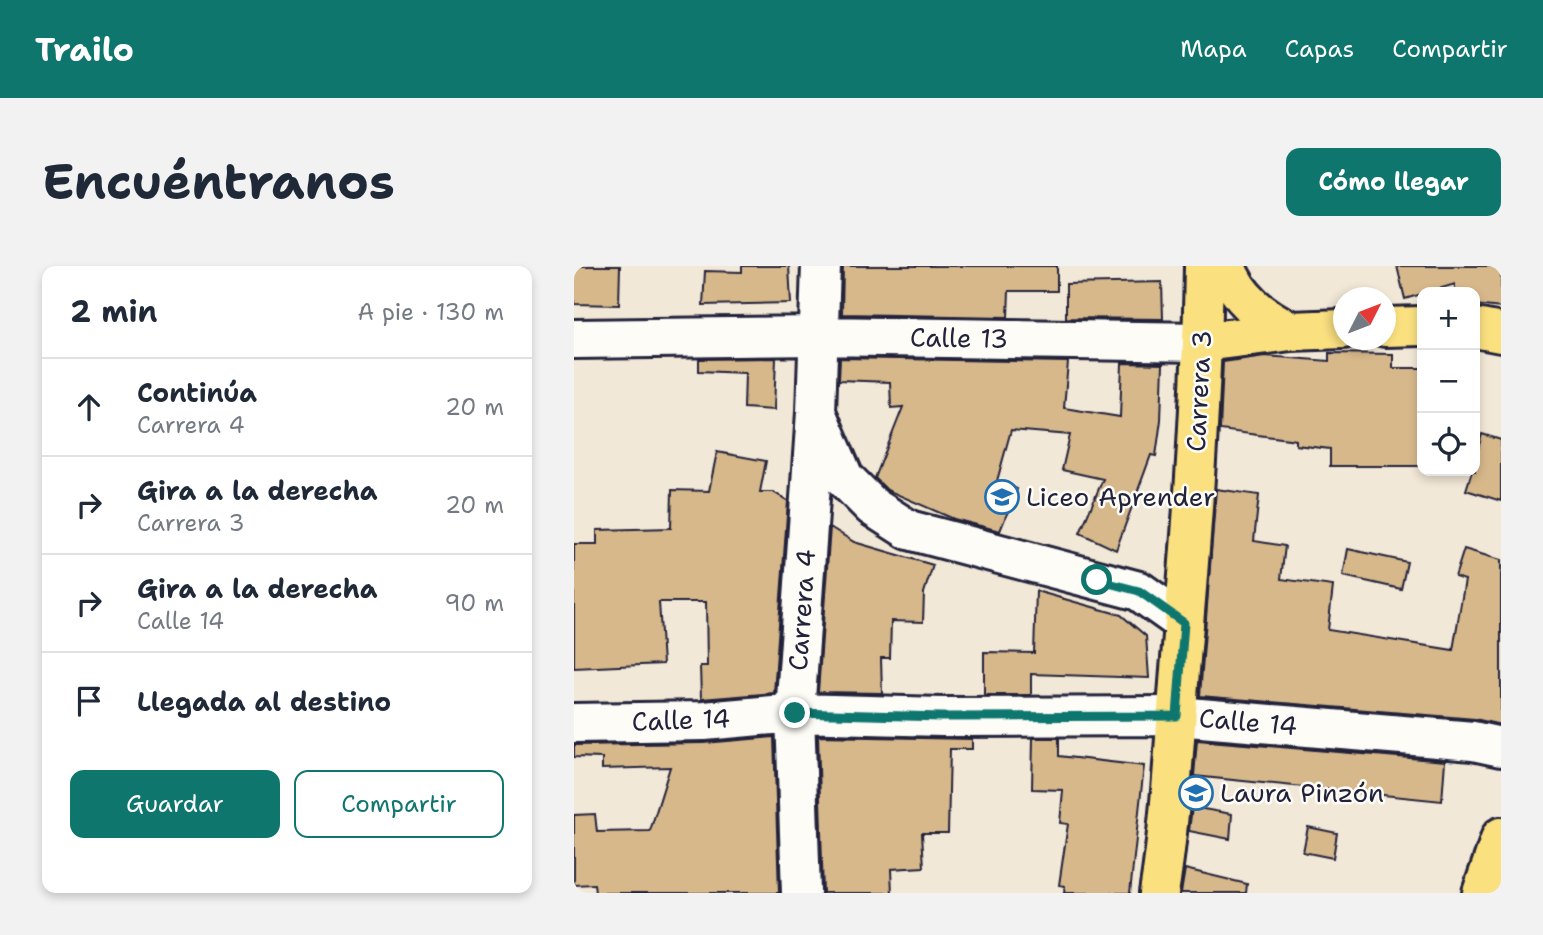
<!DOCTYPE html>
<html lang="es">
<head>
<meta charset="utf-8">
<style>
  :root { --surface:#fff; --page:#f2f2f3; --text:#1f2937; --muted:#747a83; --line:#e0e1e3; --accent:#0f766e }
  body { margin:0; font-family:"Shantell Sans",sans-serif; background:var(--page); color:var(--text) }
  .controls { position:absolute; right:21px; top:21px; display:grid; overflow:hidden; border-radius:14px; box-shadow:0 4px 10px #0003 }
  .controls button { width:63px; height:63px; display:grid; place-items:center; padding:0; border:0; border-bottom:2px solid var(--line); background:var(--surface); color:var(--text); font:35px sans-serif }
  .compass { position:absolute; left:759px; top:21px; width:63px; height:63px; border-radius:50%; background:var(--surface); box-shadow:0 4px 10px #0003; rotate:48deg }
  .stop { position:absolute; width:21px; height:21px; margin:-16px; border:5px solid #0f766e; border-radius:50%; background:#fff }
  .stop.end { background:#0f766e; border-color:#fff; box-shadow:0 2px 7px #0008 }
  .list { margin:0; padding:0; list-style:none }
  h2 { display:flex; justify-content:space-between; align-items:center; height:91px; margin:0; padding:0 28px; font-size:30px }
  h2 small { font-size:23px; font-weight:400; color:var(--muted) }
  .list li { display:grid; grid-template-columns:46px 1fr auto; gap:21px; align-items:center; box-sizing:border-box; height:98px; padding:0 28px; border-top:2px solid var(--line) }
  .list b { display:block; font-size:26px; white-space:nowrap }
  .list p { margin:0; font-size:23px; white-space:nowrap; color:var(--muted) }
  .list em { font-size:23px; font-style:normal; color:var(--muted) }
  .actions { display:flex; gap:14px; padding:21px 28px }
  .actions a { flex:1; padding:16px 0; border:2px solid var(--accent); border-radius:14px; text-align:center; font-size:24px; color:var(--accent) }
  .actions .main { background:var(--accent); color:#fff }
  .icon { flex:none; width:38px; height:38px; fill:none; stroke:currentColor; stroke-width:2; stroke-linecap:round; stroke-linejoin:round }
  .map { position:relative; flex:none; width:927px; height:627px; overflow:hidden; border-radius:14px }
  header { display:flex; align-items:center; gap:42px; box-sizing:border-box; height:98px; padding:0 35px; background:var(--accent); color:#fff }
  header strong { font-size:33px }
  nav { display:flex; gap:38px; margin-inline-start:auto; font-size:24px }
  .intro { display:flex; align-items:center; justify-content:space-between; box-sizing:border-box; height:168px; padding:0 42px }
  h1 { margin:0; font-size:49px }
  .button { padding:18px 32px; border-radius:14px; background:var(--accent); color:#fff; font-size:24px; font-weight:700 }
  main { display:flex; gap:42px; padding:0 42px }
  aside { flex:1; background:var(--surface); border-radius:14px; box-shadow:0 4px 10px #0003 }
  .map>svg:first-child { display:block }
  .building { fill:#d7b88b; stroke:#22223b; stroke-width:2 }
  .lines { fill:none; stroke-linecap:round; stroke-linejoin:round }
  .minor-casing { stroke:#22223b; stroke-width:44 }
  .major-casing { stroke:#22223b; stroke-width:44 }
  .minor { stroke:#fdfcf7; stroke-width:38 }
  .major { stroke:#fbe080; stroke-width:38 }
  .route { stroke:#0f766e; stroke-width:9 }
  .labels { text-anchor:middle; stroke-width:5; stroke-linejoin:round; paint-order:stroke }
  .street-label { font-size:26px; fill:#22223b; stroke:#fdfcf7 }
  .poi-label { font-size:26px; fill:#22223b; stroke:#fdfcf7; text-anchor:start }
</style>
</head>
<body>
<header>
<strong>Trailo</strong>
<nav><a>Mapa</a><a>Capas</a><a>Compartir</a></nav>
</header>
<div class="intro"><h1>Encuéntranos</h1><a class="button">Cómo llegar</a></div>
<main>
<aside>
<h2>2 min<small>A pie · 130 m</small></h2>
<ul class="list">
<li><svg class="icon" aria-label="ahead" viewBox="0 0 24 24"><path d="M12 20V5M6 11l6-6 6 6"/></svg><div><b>Continúa</b><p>Carrera 4</p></div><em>20 m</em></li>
<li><svg class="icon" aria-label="right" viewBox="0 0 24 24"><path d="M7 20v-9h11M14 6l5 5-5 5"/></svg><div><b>Gira a la derecha</b><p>Carrera 3</p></div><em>20 m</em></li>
<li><svg class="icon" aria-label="right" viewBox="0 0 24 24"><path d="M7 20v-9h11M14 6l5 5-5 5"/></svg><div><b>Gira a la derecha</b><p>Calle 14</p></div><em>90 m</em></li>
<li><svg class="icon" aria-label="arrive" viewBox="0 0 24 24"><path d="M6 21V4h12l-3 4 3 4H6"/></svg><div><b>Llegada al destino</b></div></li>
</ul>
<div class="actions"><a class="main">Guardar</a><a>Compartir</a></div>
</aside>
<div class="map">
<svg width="927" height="627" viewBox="0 0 927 627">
  <rect width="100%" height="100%" fill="#f2e8d7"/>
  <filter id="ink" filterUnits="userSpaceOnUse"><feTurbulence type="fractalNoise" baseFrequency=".0143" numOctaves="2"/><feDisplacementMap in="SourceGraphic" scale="14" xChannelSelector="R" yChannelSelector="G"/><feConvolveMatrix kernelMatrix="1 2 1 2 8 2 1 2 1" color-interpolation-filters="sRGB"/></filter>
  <g filter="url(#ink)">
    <!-- building -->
    <path class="building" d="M 0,0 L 46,0 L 45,39 L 0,38 Z
      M 168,0 L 215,0 L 217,37 L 129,39 L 131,5 L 168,6 Z
      M 269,0 L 483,0 L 483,25 L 435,25 L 434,51 L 268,48 Z
      M 823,0 L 927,0 L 927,42 L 901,39 L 901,26 L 881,26 L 881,18 L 831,33 Z
      M 588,16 L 589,53 L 492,52 L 492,18 Z
      M 755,87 L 819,88 L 819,102 L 848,102 L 848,200 L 756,200 L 756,183 L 722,179 L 722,174 L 646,164 L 649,96 L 691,90 L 755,95 Z
      M 202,92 L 200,144 L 170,142 L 171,107 L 125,105 L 125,93 Z
      M 266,92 L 494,96 L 490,142 L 546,151 L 548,97 L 589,98 L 587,154 L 582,190 L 577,189 L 542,284 L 506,267 L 529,213 L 488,204 L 496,169 L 437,164 L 423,215 L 443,223 L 426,265 L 380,253 L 313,224 L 301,212 L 329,141 L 317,142 L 316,116 L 265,114 Z
      M 908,168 L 927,174 L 927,235 L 892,224 L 898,205 L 901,205 L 901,194 Z
      M 143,186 L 192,195 L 186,226 L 199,226 L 214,235 L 200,427 L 127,433 L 126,400 L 133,400 L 132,336 L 85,336 L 89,398 L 0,402 L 0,278 L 23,278 L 23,264 L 97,262 L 98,224 L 135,225 Z
      M 642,223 L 685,229 L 680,275 L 711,280 L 707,313 L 759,320 L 754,364 L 879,384 L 891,314 L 881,311 L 890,283 L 927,294 L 927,459 L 901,453 L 626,430 Z
      M 256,261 L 280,276 L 359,299 L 350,327 L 349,356 L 317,355 L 316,392 L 307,392 L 308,427 L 244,426 Z
      M 774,283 L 833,296 L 827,323 L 769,310 Z
      M 462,325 L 547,349 L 572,370 L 575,412 L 457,408 L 457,429 L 410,429 L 410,386 L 460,387 Z
      M 244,470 L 398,473 L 398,483 L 376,483 L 374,567 L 348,567 L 350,601 L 317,603 L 318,627 L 249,627 Z
      M 200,471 L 205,627 L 21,627 L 20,618 L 0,619 L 0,549 L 21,548 L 23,566 L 76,565 L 96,501 L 28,503 L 28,492 L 0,491 L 0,479 L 130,477 Z
      M 459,472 L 485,472 L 485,490 L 570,500 L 556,627 L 490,627 L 491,620 L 485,619 L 494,558 L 486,557 L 489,524 L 458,523 Z
      M 623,474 L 871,495 L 868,535 L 620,510 Z
      M 618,541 L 658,548 L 656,573 L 615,565 Z
      M 734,561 L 763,567 L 759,592 L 729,586 Z
      M 611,603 L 673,618 L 672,627 L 607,627 Z"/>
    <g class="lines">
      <!-- minor casing -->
      <g class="minor-casing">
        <path id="minor" d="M 0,73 L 246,70 L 629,76
          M 244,151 L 270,212 L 299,241 L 335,264 L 565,325 L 610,357
          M 0,457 L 130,455 L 221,447 L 368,451 L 603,450 L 899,475 L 927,481
          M 227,627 L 221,447 L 242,146 L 247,0"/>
      </g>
      <!-- major casing -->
      <g class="major-casing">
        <path id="major" d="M 652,0 C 663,32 688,51 717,65
          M 811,61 L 848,60
          M 901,62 L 927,67
          M 629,76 L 717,65 L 769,63
          M 585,627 C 597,553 600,479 606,404 C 618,270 628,135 630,0
          M 908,627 L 927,571"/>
      </g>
      <!-- minor -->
      <use href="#minor" class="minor"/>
      <!-- major -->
      <use href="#major" class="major"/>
    </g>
  </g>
  <g class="lines" filter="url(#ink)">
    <!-- route -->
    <path class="route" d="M 221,447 L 368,451 L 603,450 L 610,357 L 565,325 L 523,314"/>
  </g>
  <!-- icons -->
  <defs>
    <g id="school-ring" transform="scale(1.75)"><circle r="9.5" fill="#fdfcf7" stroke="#1f6fb2" stroke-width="1.5"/><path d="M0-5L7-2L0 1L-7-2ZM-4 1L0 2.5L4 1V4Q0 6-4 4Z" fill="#1f6fb2"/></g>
  </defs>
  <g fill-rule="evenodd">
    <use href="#school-ring" x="428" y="231"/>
    <use href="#school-ring" x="622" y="527"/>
  </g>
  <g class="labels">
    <!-- street labels -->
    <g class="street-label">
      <text transform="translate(385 72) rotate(1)" y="9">Calle 13</text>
      <text transform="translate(625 125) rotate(-87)" y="9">Carrera 3</text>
      <text transform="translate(228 344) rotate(-86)" y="9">Carrera 4</text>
      <text transform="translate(107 454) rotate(-2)" y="9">Calle 14</text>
      <text transform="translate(674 456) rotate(5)" y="9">Calle 14</text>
    </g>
    <!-- poi labels -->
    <g class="poi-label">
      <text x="452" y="240">Liceo Aprender</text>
      <text x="646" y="536">Laura Pinzón</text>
    </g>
  </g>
</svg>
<div class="controls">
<button>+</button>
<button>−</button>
<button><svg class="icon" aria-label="locate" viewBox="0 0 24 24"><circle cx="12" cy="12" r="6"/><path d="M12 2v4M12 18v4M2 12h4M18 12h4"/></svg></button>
</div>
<svg class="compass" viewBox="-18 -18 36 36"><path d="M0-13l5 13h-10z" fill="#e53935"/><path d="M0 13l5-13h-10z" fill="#747a83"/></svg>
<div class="stop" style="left:523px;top:314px"></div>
<div class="stop end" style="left:221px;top:447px"></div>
</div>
</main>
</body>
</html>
